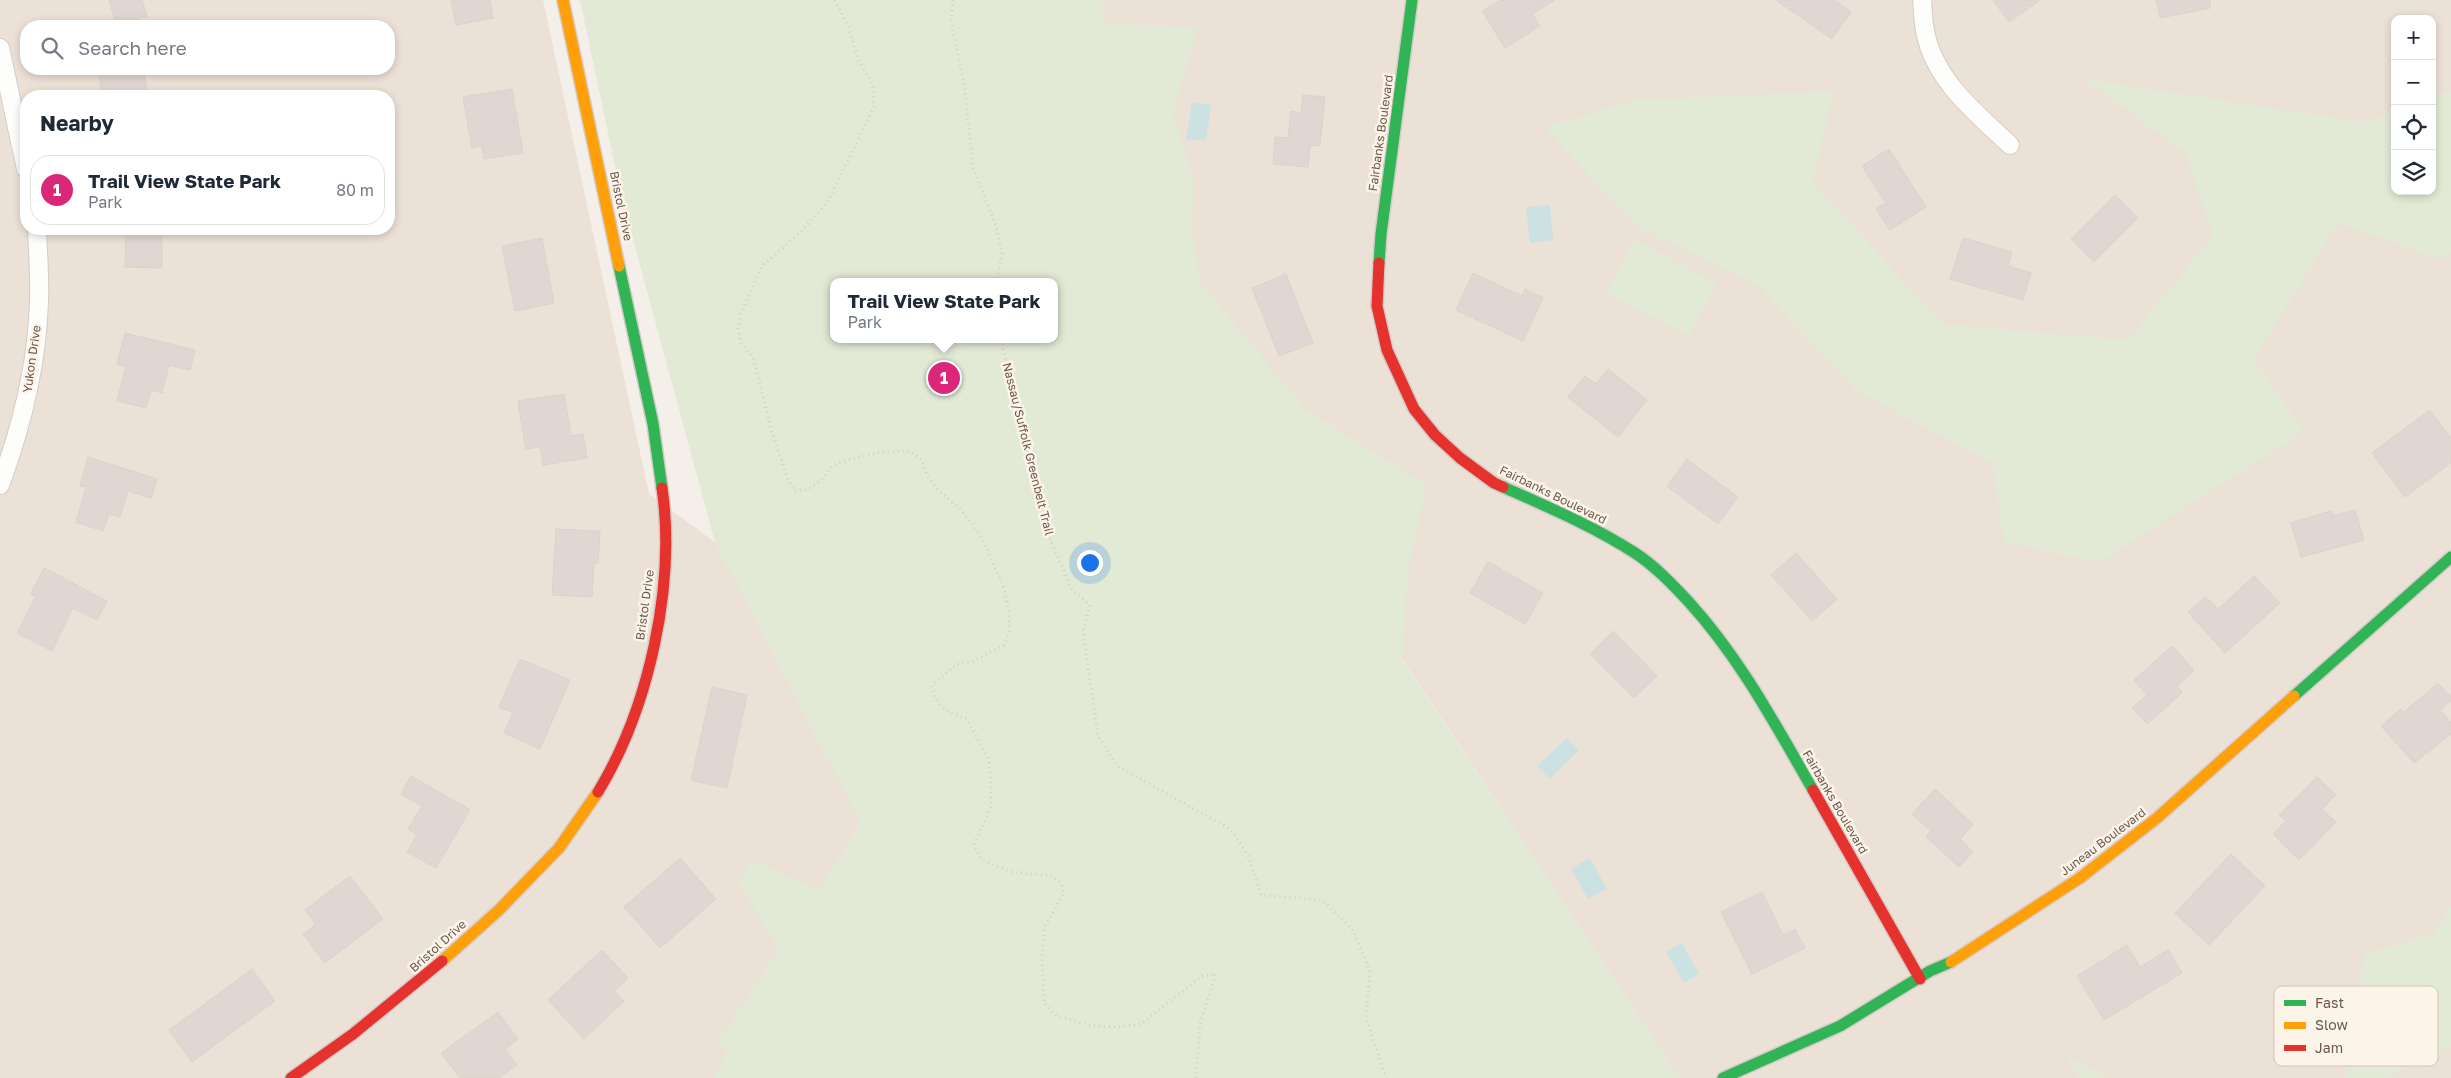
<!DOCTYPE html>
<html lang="en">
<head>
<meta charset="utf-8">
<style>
  :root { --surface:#fff; --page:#f6f6f7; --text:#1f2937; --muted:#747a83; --line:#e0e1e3; --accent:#db2777 }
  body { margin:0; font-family:"Golos Text",sans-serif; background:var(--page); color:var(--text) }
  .controls { position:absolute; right:15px; top:15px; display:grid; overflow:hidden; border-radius:10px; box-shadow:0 2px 8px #0003 }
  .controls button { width:45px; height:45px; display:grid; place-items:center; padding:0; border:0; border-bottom:1px solid var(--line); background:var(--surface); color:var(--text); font:25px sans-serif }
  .you { position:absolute; left:1089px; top:562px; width:18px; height:18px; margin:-12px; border:4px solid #fff; border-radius:50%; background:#1a73e8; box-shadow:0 0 0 8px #1a73e833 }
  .badge { display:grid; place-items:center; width:32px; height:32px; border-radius:50%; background:var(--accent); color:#fff; font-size:16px; font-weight:700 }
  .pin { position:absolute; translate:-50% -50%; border:2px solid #fff; box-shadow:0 1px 5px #0006 }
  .popup { position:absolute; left:830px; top:278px; width:228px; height:65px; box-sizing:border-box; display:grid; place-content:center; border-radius:10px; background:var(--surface); filter:drop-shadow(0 1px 4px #0005); font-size:16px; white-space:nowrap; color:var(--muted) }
  .popup b { font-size:19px; color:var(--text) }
  .popup::after { content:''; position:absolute; left:50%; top:100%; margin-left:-10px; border:10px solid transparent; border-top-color:var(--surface) }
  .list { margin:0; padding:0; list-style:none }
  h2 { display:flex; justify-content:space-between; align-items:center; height:65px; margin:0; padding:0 20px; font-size:21px }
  h2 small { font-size:16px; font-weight:400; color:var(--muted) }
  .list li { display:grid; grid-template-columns:32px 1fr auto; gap:15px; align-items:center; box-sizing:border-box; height:70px; margin:0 10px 10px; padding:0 10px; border:1px solid var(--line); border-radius:20px }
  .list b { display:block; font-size:19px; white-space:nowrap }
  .list p { margin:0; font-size:16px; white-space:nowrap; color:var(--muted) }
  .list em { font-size:16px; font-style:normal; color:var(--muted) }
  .icon { flex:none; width:28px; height:28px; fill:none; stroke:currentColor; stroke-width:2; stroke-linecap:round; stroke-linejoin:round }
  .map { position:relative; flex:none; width:2451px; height:1078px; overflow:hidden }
  .search { position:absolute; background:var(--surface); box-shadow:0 2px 8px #0003; left:20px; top:20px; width:375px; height:55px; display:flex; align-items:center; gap:12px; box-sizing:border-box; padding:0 18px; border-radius:20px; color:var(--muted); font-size:19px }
  .panel { position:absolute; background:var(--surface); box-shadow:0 2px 8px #0003; left:20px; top:90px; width:375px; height:145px; border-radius:20px }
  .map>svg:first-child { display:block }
  .residential { fill:#ece1d7; fill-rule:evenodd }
  .green { fill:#e2e9d5; fill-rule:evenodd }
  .water { fill:#cce1e2 }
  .building { fill:#e0d7d2; stroke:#dcd2cc }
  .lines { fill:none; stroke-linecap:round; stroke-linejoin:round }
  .street-casing { stroke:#d3ccc7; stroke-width:20 }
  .fast-casing { stroke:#d3ccc6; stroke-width:14 }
  .slow-casing { stroke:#d3ccc6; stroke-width:14 }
  .jam-casing { stroke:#d3ccc6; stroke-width:14 }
  .path { stroke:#d4cfca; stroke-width:3; stroke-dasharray:1 4; stroke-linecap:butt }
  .street { stroke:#fdfdfc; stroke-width:18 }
  .fast { stroke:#30b455; stroke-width:11 }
  .slow { stroke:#ff9f0a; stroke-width:11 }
  .jam { stroke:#e5322d; stroke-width:11 }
  .labels { text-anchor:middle; stroke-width:5; stroke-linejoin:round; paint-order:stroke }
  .street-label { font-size:12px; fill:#6d574d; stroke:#fcf4e9 }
  .key { fill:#fcf4e9; stroke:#d1c5ba; stroke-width:1 }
  .key-label { font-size:14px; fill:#6d574d }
</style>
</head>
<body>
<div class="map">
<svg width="2451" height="1078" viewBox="0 0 2451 1078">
  <rect width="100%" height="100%" fill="#f4efe9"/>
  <!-- residential -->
  <path class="residential" d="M 0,0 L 543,0 L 649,494 L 715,542 L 862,824 L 718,1043 L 750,1078 L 0,1078 ZM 26,26 L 389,26 L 389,69 L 26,69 ZM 26,96 L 389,96 L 389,229 L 26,229 Z
    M 1102,0 L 2451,0 L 2451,1078 L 1679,1078 L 1108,214 ZM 2395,19 L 2432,19 L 2432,191 L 2395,191 Z"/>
  <!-- green -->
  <path class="green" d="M 580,0 L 1102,0 L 1103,23 L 1198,27 L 1173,114 L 1194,181 L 1192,233 L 1201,283 L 1306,410 L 1426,485 L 1408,572 L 1402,660 L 1679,1078 L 714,1078 L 726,1052 L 717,1043 L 779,950 L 738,882 L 752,860 L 818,890 L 860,828 L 859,820 L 715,542 L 622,199 ZM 834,282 L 1054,282 L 1054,339 L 834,339 Z
    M 2084,79 L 2363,122 L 2395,111 L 2395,191 L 2432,191 L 2432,98 L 2451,91 L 2451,253 L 2442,260 L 2338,223 L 2254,359 L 2304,432 L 2098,563 L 2004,542 L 1992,463 L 1856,391 L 1759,286 L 1639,228 L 1544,127 L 1635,100 L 1834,91 L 1812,182 L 1943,324 L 2127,340 L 2213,237 L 2185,152 Z
    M 1634,240 L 1717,283 L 1689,336 L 1606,293 Z
    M 2451,905 L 2451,1047 L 2385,1078 L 2345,1078 L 2363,955 L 2434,933 Z
    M 2065,1054 L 2108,1078 L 2079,1078 Z"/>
  <!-- water -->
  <path class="water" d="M 1192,102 L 1211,105 L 1206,141 L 1186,139 Z
    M 1550,205 L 1553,240 L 1530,243 L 1526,207 Z
    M 1567,738 L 1579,750 L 1550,779 L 1537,766 Z
    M 1590,858 L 1607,889 L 1588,899 L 1571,869 Z
    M 1682,943 L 1699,974 L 1684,983 L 1666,952 Z"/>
  <!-- building -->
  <path class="building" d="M 109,0 L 142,0 L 147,16 L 116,25 Z
    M 451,0 L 490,0 L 493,18 L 456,25 Z
    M 1501,0 L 1555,0 L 1532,14 L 1540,26 L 1505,48 L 1482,11 Z
    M 1776,0 L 1834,0 L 1851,12 L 1832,39 Z
    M 1993,0 L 2040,0 L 2009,22 Z
    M 2156,0 L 2210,0 L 2210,8 L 2160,18 Z
    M 98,69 L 144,69 L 147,96 L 102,96 Z
    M 512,89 L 523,153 L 484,159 L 482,146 L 472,148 L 463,97 Z
    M 1303,95 L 1325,97 L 1320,146 L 1310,145 L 1308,167 L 1273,164 L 1275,137 L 1288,138 L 1291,111 L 1301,113 Z
    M 1889,149 L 1926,207 L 1890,230 L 1876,209 L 1886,203 L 1862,166 Z
    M 2115,195 L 2138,218 L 2094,262 L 2071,239 Z
    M 126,229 L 162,229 L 162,268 L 125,267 Z
    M 542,238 L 554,303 L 515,311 L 502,246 Z
    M 1963,238 L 2012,252 L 2008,266 L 2031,273 L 2023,300 L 1950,279 Z
    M 1473,273 L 1522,296 L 1525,289 L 1543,298 L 1523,341 L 1456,310 Z
    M 1286,274 L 1313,343 L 1279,356 L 1252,288 Z
    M 125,333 L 195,350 L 190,370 L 169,365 L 162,393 L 151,390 L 146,408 L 117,401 L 126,366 L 117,364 Z
    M 1608,369 L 1647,400 L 1618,437 L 1568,397 L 1585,376 L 1596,384 Z
    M 564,394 L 571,436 L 583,434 L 587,458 L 543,465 L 540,447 L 526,449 L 518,401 Z
    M 2430,410 L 2451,438 L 2451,463 L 2405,497 L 2372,453 Z
    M 88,457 L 157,479 L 151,498 L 128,491 L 120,517 L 109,514 L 103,531 L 76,522 L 86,487 L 80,486 Z
    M 1687,459 L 1738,497 L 1718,524 L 1667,486 Z
    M 2355,510 L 2364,540 L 2301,557 L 2291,523 L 2331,511 L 2333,516 Z
    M 556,529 L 600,531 L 598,563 L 594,563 L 592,597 L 552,595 Z
    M 1796,553 L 1837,599 L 1812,621 L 1771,575 Z
    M 1488,562 L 1543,593 L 1525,624 L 1470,593 Z
    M 44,568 L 107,601 L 97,620 L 73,608 L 52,651 L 17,633 L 36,596 L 31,594 Z
    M 2254,576 L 2280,603 L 2225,653 L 2188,612 L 2206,597 L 2218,609 Z
    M 1613,631 L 1657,676 L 1634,698 L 1590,654 Z
    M 2172,646 L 2194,670 L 2177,686 L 2182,693 L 2147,724 L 2132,708 L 2147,695 L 2134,680 Z
    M 520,659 L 570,680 L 540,749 L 504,733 L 513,713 L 499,707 Z
    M 2438,683 L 2451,697 L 2451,701 L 2440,710 L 2451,722 L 2451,734 L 2414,763 L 2381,726 L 2401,709 L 2404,712 Z
    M 712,687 L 747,695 L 727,788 L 691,780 Z
    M 411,776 L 470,810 L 436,868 L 407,852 L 417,835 L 408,829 L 422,806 L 401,794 Z
    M 2317,777 L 2336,795 L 2322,809 L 2336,822 L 2299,860 L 2273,834 L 2286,821 L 2279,815 Z
    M 1935,789 L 1973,824 L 1960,839 L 1973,852 L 1959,867 L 1926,837 L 1931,831 L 1912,814 Z
    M 2231,854 L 2265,886 L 2209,945 L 2175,913 Z
    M 680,858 L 716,899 L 660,948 L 624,907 Z
    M 350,876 L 383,919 L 325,963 L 303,934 L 316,924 L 305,910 Z
    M 1762,892 L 1783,935 L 1795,929 L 1805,948 L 1752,974 L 1721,912 Z
    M 2127,945 L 2140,967 L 2168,950 L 2182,973 L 2104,1020 L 2077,976 Z
    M 602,950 L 628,978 L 614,991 L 624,1001 L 584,1039 L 548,1000 Z
    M 252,969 L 275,1001 L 192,1062 L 169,1030 Z
    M 498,1012 L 518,1039 L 505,1049 L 517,1065 L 499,1078 L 460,1078 L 441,1053 Z"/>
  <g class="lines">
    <!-- street casing -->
    <g class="street-casing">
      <path id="street" d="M 1922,0 C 1923,10 1923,21 1925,31 C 1934,80 1976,113 2010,145
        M 0,48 L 26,169
        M 0,485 C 22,426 37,365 39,302 C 40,278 38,253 37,229"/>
    </g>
    <!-- fast casing -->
    <g class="fast-casing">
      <path id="fast" d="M 1379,263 L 1381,234 L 1412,0
        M 619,266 L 653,424 L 662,488
        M 1503,487 C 1548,507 1593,526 1635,553 C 1655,566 1672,584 1688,601 C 1740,658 1775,724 1813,790
        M 2294,696 L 2451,557
        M 1723,1078 L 1840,1026 L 1930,971 L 1951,962"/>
    </g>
    <!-- slow casing -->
    <g class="slow-casing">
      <path id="slow" d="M 563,0 L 619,266
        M 442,961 L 499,910 L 559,848 L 598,792
        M 1951,962 L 2080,878 L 2157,818 L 2294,696"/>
    </g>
    <!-- jam casing -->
    <g class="jam-casing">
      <path id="jam" d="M 1379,263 L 1377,306 L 1387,350 L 1414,409 L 1435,435 L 1460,458 L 1494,483 L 1503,487
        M 1813,790 L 1920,979
        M 598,792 C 649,708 676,585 662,488
        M 291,1078 L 353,1034 L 442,961"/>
    </g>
    <!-- path -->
    <path class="path" d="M 835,0 L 849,28 L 858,59 L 873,85 L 874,107 L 828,201 L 801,232 L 762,266 L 741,314 L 738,329 L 741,343 L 753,357 L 772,432 L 789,482 L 794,491 L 809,489 L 821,480 L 832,466 L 847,460 L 880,452 L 910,451 L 922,460 L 927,476 L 939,491 L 959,508 L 975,527 L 984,542 L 1003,586 L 1009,609 L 1009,632 L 1004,645 L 974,661 L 957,664 L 932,685 C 936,708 947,712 967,719 L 989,761 L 991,788 L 991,807 L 974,844 L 981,859 L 1011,872 L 1052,876 L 1061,883 L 1064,893 L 1045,926 L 1042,957 L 1044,1003 L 1057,1016 L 1093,1026 L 1120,1027 L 1141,1024 L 1202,976 L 1216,974 L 1200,1024 L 1196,1078
      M 953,0 L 951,22 L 964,82 L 973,168 L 996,225 L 1002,253 L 997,282
      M 1001,339 L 1048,534 L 1072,590 L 1090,605 L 1083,631 L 1098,736 L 1117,766 L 1230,829 L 1249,857 L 1261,895 L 1322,900 L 1352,929 L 1370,971 L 1366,1017 L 1386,1078"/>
    <!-- street -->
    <use href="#street" class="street"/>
    <!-- fast -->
    <use href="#fast" class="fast"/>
    <!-- slow -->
    <use href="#slow" class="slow"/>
    <!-- jam -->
    <use href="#jam" class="jam"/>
  </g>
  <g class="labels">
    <!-- street labels -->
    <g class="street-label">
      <text transform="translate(1381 133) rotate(-82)" y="4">Fairbanks Boulevard</text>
      <text transform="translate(621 206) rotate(78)" y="4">Bristol Drive</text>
      <text transform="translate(32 359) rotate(-82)" y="4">Yukon Drive</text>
      <text transform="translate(1028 449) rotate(76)" y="4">Nassau/Suffolk Greenbelt Trail</text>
      <text transform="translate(1553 495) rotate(26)" y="4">Fairbanks Boulevard</text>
      <text transform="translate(645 605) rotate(-82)" y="4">Bristol Drive</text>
      <text transform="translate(1835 802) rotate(60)" y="4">Fairbanks Boulevard</text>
      <text transform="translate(2103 842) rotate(-37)" y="4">Juneau Boulevard</text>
      <text transform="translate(438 946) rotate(-42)" y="4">Bristol Drive</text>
    </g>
  </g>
  <!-- legend -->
  <rect x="2274" y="986" width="164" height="80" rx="8" class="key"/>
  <rect x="2284" y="1000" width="22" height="6" fill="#30b455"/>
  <rect x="2284" y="1022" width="22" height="7" fill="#ff9f0a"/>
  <rect x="2284" y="1045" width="22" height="6" fill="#e5322d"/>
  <g class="key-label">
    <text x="2315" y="1008">Fast</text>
    <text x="2315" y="1030">Slow</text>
    <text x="2315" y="1053">Jam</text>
  </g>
</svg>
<div class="controls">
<button>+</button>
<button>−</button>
<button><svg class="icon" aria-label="locate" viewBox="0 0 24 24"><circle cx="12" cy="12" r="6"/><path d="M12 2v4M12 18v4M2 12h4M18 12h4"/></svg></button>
<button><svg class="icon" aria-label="layers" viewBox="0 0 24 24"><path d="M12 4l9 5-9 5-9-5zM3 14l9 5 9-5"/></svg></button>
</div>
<div class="you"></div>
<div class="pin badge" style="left:944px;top:378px">1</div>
<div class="popup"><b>Trail View State Park</b>Park</div>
<div class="search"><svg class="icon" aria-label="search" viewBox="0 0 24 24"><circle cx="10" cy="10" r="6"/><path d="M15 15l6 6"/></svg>Search here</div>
<section class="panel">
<h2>Nearby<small></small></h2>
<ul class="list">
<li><span class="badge">1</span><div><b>Trail View State Park</b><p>Park</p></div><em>80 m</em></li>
</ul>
</section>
</div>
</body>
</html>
